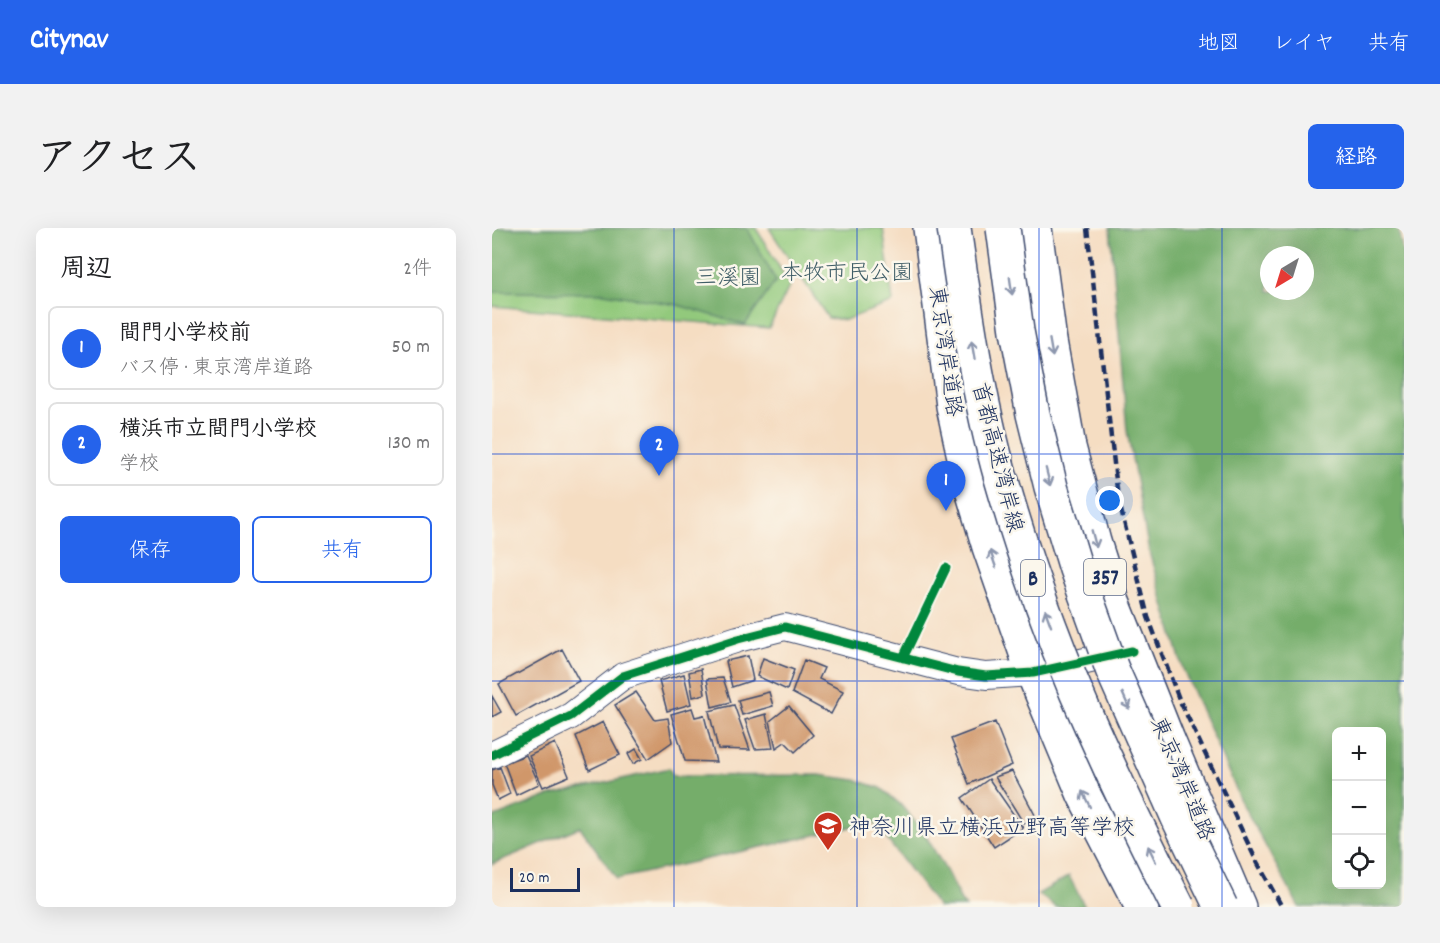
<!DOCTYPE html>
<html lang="ja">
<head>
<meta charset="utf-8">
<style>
  :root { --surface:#fff; --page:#f2f2f2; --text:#202124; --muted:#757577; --line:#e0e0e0; --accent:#2563eb }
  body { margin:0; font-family:Dekko,"Klee One",sans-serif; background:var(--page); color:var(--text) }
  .controls { position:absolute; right:18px; bottom:18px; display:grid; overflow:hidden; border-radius:9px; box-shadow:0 6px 24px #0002 }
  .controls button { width:54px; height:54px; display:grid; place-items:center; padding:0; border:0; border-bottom:2px solid var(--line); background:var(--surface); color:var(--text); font:30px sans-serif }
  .compass { position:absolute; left:768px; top:18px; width:54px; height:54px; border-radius:50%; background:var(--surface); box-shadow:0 6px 24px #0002; rotate:218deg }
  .scale { position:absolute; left:18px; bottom:15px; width:70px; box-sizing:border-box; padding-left:6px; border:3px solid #1b2f5e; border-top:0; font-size:16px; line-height:21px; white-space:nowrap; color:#1b2f5e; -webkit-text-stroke:4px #fbf7ec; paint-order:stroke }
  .you { position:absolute; left:618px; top:273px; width:21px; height:21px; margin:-15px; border:4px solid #fff; border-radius:50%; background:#1a73e8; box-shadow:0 0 0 9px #1a73e833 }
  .badge { display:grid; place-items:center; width:39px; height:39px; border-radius:50%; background:var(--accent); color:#fff; font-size:20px; font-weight:700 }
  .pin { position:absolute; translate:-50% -50px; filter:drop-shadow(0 2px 3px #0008) }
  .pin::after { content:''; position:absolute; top:32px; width:21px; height:18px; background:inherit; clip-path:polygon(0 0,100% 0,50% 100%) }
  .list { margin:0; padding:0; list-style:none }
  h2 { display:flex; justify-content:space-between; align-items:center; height:78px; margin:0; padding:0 24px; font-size:26px }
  h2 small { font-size:20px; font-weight:400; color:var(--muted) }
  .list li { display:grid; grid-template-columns:39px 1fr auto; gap:18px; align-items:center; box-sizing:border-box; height:84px; margin:0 12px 12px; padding:0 12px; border:2px solid var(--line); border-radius:9px }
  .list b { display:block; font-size:22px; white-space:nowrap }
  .list p { margin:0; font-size:20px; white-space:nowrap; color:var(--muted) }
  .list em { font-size:20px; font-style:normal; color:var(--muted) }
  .actions { display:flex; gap:12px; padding:18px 24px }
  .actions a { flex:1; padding:14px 0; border:2px solid var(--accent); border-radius:9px; text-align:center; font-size:21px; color:var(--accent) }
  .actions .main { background:var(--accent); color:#fff }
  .icon { flex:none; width:33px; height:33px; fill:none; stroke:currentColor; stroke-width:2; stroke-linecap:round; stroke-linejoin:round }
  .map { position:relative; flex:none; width:912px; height:679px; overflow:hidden; border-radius:9px }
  header { display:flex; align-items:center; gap:36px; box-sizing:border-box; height:84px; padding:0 30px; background:var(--accent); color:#fff }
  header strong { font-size:28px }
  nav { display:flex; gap:33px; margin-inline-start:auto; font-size:21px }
  .intro { display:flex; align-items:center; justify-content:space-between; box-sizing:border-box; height:144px; padding:0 36px }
  h1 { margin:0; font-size:42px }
  .button { padding:15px 27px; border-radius:9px; background:var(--accent); color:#fff; font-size:21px; font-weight:700 }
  main { display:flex; gap:36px; padding:0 36px }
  aside { flex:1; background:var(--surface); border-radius:9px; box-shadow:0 6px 24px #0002 }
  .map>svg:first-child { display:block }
  .green { fill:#92c97b; stroke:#567c6c; stroke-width:1.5 }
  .forest { fill:#75ad6b; stroke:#486e64; stroke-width:1.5; fill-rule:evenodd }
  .building { fill:#d0976a }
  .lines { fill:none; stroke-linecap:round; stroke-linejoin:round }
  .minor-casing { stroke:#3c496d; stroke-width:28 }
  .trunk-casing { stroke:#3c496d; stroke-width:36 }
  .minor { stroke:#fff; stroke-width:26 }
  .trunk { stroke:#fff; stroke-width:33 }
  .rail { stroke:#1b2f5e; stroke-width:4.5; stroke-dasharray:9 4.5; stroke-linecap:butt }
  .motorway-bridge-casing { stroke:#3c496d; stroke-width:36; stroke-linecap:butt }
  .motorway-bridge { stroke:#fff; stroke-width:33 }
  .cycleway-casing { stroke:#fbf7ec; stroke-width:13 }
  .cycleway { stroke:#00873e; stroke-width:9 }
  .oneway { stroke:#8d97ae }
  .grid { fill:none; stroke:#1d4ed8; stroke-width:1.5; stroke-opacity:0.55 }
  .labels { text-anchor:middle; stroke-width:5; stroke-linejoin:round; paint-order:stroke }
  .shield { fill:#fbf7ec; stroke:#5e6b89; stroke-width:1.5 }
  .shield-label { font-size:21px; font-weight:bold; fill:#1b2f5e }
  .park-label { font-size:22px; fill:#3f5d67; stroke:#fbf7ec }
  .street-label { font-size:22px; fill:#1b2f5e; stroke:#fbf7ec }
  .poi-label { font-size:22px; fill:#1b2f5e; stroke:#fbf7ec; text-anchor:start }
</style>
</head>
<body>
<header>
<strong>Citynav</strong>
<nav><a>地図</a><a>レイヤ</a><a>共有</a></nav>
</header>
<div class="intro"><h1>アクセス</h1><a class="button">経路</a></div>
<main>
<aside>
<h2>周辺<small>2件</small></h2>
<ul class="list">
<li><span class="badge">1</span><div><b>間門小学校前</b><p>バス停 · 東京湾岸道路</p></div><em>50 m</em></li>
<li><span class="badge">2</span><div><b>横浜市立間門小学校</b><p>学校</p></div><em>130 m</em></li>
</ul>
<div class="actions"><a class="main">保存</a><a>共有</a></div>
</aside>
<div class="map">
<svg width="912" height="679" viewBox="0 0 912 679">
  <rect width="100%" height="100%" fill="#fbf7ec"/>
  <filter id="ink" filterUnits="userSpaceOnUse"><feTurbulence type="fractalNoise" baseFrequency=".0167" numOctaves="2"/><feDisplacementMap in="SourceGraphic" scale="12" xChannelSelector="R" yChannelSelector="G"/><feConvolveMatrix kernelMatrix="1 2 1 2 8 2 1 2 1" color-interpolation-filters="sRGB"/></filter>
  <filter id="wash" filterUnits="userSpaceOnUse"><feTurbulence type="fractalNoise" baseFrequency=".008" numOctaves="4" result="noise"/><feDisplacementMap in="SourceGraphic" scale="24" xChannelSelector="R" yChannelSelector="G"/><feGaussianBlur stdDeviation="1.35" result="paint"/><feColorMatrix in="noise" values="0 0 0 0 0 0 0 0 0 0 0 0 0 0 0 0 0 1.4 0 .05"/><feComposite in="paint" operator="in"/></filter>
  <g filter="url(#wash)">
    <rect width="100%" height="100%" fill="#f5ddc2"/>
    <!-- green -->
    <path class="green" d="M 0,0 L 264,0 L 298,57 L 277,100 L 0,78 Z
      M 277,0 L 391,0 L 401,74 L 353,92 L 336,90 Z"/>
    <!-- forest -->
    <path class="forest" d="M 0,0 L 255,0 L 284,53 L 253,97 L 186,77 L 112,65 L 0,64 Z
      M 618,0 L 906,0 L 912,33 L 912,679 L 807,679 L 750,575 L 691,441 L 657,324 L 635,203 ZM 777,27 L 813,27 L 813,63 L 777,63 ZM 890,503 L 890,656 L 844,656 L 844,503 Z
      M 177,540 L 181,548 L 327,547 L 364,552 L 389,560 L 408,576 L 431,603 L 455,644 L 469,673 L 474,679 L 446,679 L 382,594 L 125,651 L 88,599 L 0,636 L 0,590 L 56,568 Z
      M 577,648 L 593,679 L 564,679 L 546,666 Z"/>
    <g id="blocks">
      <!-- building -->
      <path class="building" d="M 70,421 L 87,453 L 24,488 L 7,456 Z
        M 256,428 L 261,452 L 240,459 L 234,433 Z
        M 271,430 L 302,442 L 295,462 L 265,448 Z
        M 312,432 L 332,440 L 327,451 L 351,463 L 339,486 L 300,465 Z
        M 209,441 L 213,466 L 201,469 L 197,444 Z
        M 192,446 L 199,476 L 175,483 L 167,453 Z
        M 231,450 L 239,474 L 220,479 L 215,451 Z
        M 144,464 L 163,492 L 176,490 L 180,514 L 156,531 L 123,477 Z
        M 277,464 L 281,478 L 250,487 L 246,472 Z
        M 0,468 L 9,484 L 0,489 Z
        M 242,477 L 258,522 L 226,521 L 217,483 Z
        M 297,478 L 321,507 L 303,524 L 293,514 L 284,520 L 278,493 Z
        M 200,480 L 203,489 L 212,487 L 224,534 L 193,533 L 179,486 Z
        M 274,486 L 281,520 L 263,521 L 253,492 Z
        M 111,494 L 128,527 L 97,542 L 84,508 Z
        M 503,494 L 520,537 L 477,556 L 459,511 Z
        M 63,515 L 77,548 L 51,559 L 37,528 Z
        M 144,521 L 150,531 L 141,536 L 136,526 Z
        M 34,527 L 47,556 L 24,567 L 12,535 Z
        M 8,539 L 18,566 L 6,572 L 0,557 L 0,542 Z
        M 520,543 L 544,589 L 532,596 L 503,549 Z
        M 497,551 L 531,600 L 502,619 L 470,570 Z"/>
    </g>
  </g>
  <g filter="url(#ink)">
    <use href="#blocks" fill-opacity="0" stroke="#3c496d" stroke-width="1.5"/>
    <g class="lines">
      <!-- minor casing -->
      <g class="minor-casing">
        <path id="minor" d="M 0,527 L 79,488 L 131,448 L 246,411 L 293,399 L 466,444 L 494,448 L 541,445 L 633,424"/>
      </g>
      <!-- trunk casing -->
      <g class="trunk-casing">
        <path id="trunk" d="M 438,0 L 461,178 L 477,252 L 497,319 L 541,445 L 592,567 L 650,679
          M 543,0 L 558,113 L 577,219 L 602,314 L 621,374 L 676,512 L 747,679"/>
      </g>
      <!-- minor -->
      <use href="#minor" class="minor"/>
      <!-- trunk -->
      <use href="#trunk" class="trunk"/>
      <!-- rail -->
      <path class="rail" d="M 595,0 L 626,270 L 656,389 L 687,471 L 764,632 L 790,679"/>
      <!-- motorway-bridge casing -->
      <g class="motorway-bridge-casing">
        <path id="motorway-bridge" d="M 462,0 C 474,84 486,169 509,250 C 534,337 565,424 603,507 C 629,565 657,622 686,679
          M 511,0 L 525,103 L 541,186 L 559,259 L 584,341 L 620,441 L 686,590 L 729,679"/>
      </g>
      <!-- motorway-bridge -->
      <use href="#motorway-bridge" class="motorway-bridge"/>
      <!-- cycleway casing -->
      <g class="cycleway-casing">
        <path id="cycleway" d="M 411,430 L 454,340
          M 0,527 L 79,488 L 131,448 L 246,411 L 293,399 L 466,444 L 494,448 L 541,445 L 640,423"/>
      </g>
      <!-- cycleway -->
      <use href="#cycleway" class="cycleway"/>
    </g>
    <!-- one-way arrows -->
    <defs><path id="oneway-shaft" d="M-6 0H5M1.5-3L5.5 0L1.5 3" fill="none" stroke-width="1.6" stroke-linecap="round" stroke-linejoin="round" transform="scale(1.5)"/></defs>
    <g class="oneway">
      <use href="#oneway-shaft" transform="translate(519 58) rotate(82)"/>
      <use href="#oneway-shaft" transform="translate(559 120) rotate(80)"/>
      <use href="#oneway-shaft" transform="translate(481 122) rotate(-100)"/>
      <use href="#oneway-shaft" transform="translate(556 249) rotate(76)"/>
      <use href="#oneway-shaft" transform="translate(602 311) rotate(75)"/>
      <use href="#oneway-shaft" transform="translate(501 331) rotate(-109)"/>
      <use href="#oneway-shaft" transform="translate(556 390) rotate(-110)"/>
      <use href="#oneway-shaft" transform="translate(634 473) rotate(66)"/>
      <use href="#oneway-shaft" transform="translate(594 571) rotate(-116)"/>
      <use href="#oneway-shaft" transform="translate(660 626) rotate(-116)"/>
    </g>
  </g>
  <!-- grid -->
  <path class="grid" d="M 182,0 L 182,679M 365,0 L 365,679M 547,0 L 547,679M 730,0 L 730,679M 0,226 L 912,226M 0,453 L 912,453"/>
  <!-- icons -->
  <defs>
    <g id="school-pin" transform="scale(1.5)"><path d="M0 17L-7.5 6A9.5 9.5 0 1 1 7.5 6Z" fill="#c8321e" stroke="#fbf7ec"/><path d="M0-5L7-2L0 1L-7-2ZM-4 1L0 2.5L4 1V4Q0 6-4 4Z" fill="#fff"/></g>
  </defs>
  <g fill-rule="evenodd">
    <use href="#school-pin" x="336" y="598"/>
  </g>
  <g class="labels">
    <!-- shield labels -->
    <g class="shield">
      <rect x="592" y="331" width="42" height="36" rx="4.5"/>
      <rect x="529" y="332" width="24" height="36" rx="4.5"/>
    </g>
    <g class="shield-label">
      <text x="613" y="356">357</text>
      <text x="541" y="357">B</text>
    </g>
    <!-- park labels -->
    <g class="park-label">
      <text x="355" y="51">本牧市民公園</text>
      <text x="236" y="56">三溪園</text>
    </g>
    <!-- street labels -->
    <g class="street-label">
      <text transform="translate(455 123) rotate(82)" y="8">東京湾岸道路</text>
      <text transform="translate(507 229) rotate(76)" y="8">首都高速湾岸線</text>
      <text transform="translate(692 550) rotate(67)" y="8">東京湾岸道路</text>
    </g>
    <!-- poi labels -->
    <g class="poi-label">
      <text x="357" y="606">神奈川県立横浜立野高等学校</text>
    </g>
  </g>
</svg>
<div class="controls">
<button>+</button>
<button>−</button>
<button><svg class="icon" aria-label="locate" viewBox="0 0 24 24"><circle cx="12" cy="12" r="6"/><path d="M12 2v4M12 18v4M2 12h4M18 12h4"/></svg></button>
</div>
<svg class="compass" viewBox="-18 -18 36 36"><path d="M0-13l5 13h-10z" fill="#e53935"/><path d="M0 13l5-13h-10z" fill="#757577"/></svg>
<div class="scale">20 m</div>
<div class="you"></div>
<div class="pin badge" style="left:454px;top:283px">1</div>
<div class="pin badge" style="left:167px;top:248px">2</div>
</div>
</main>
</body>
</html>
